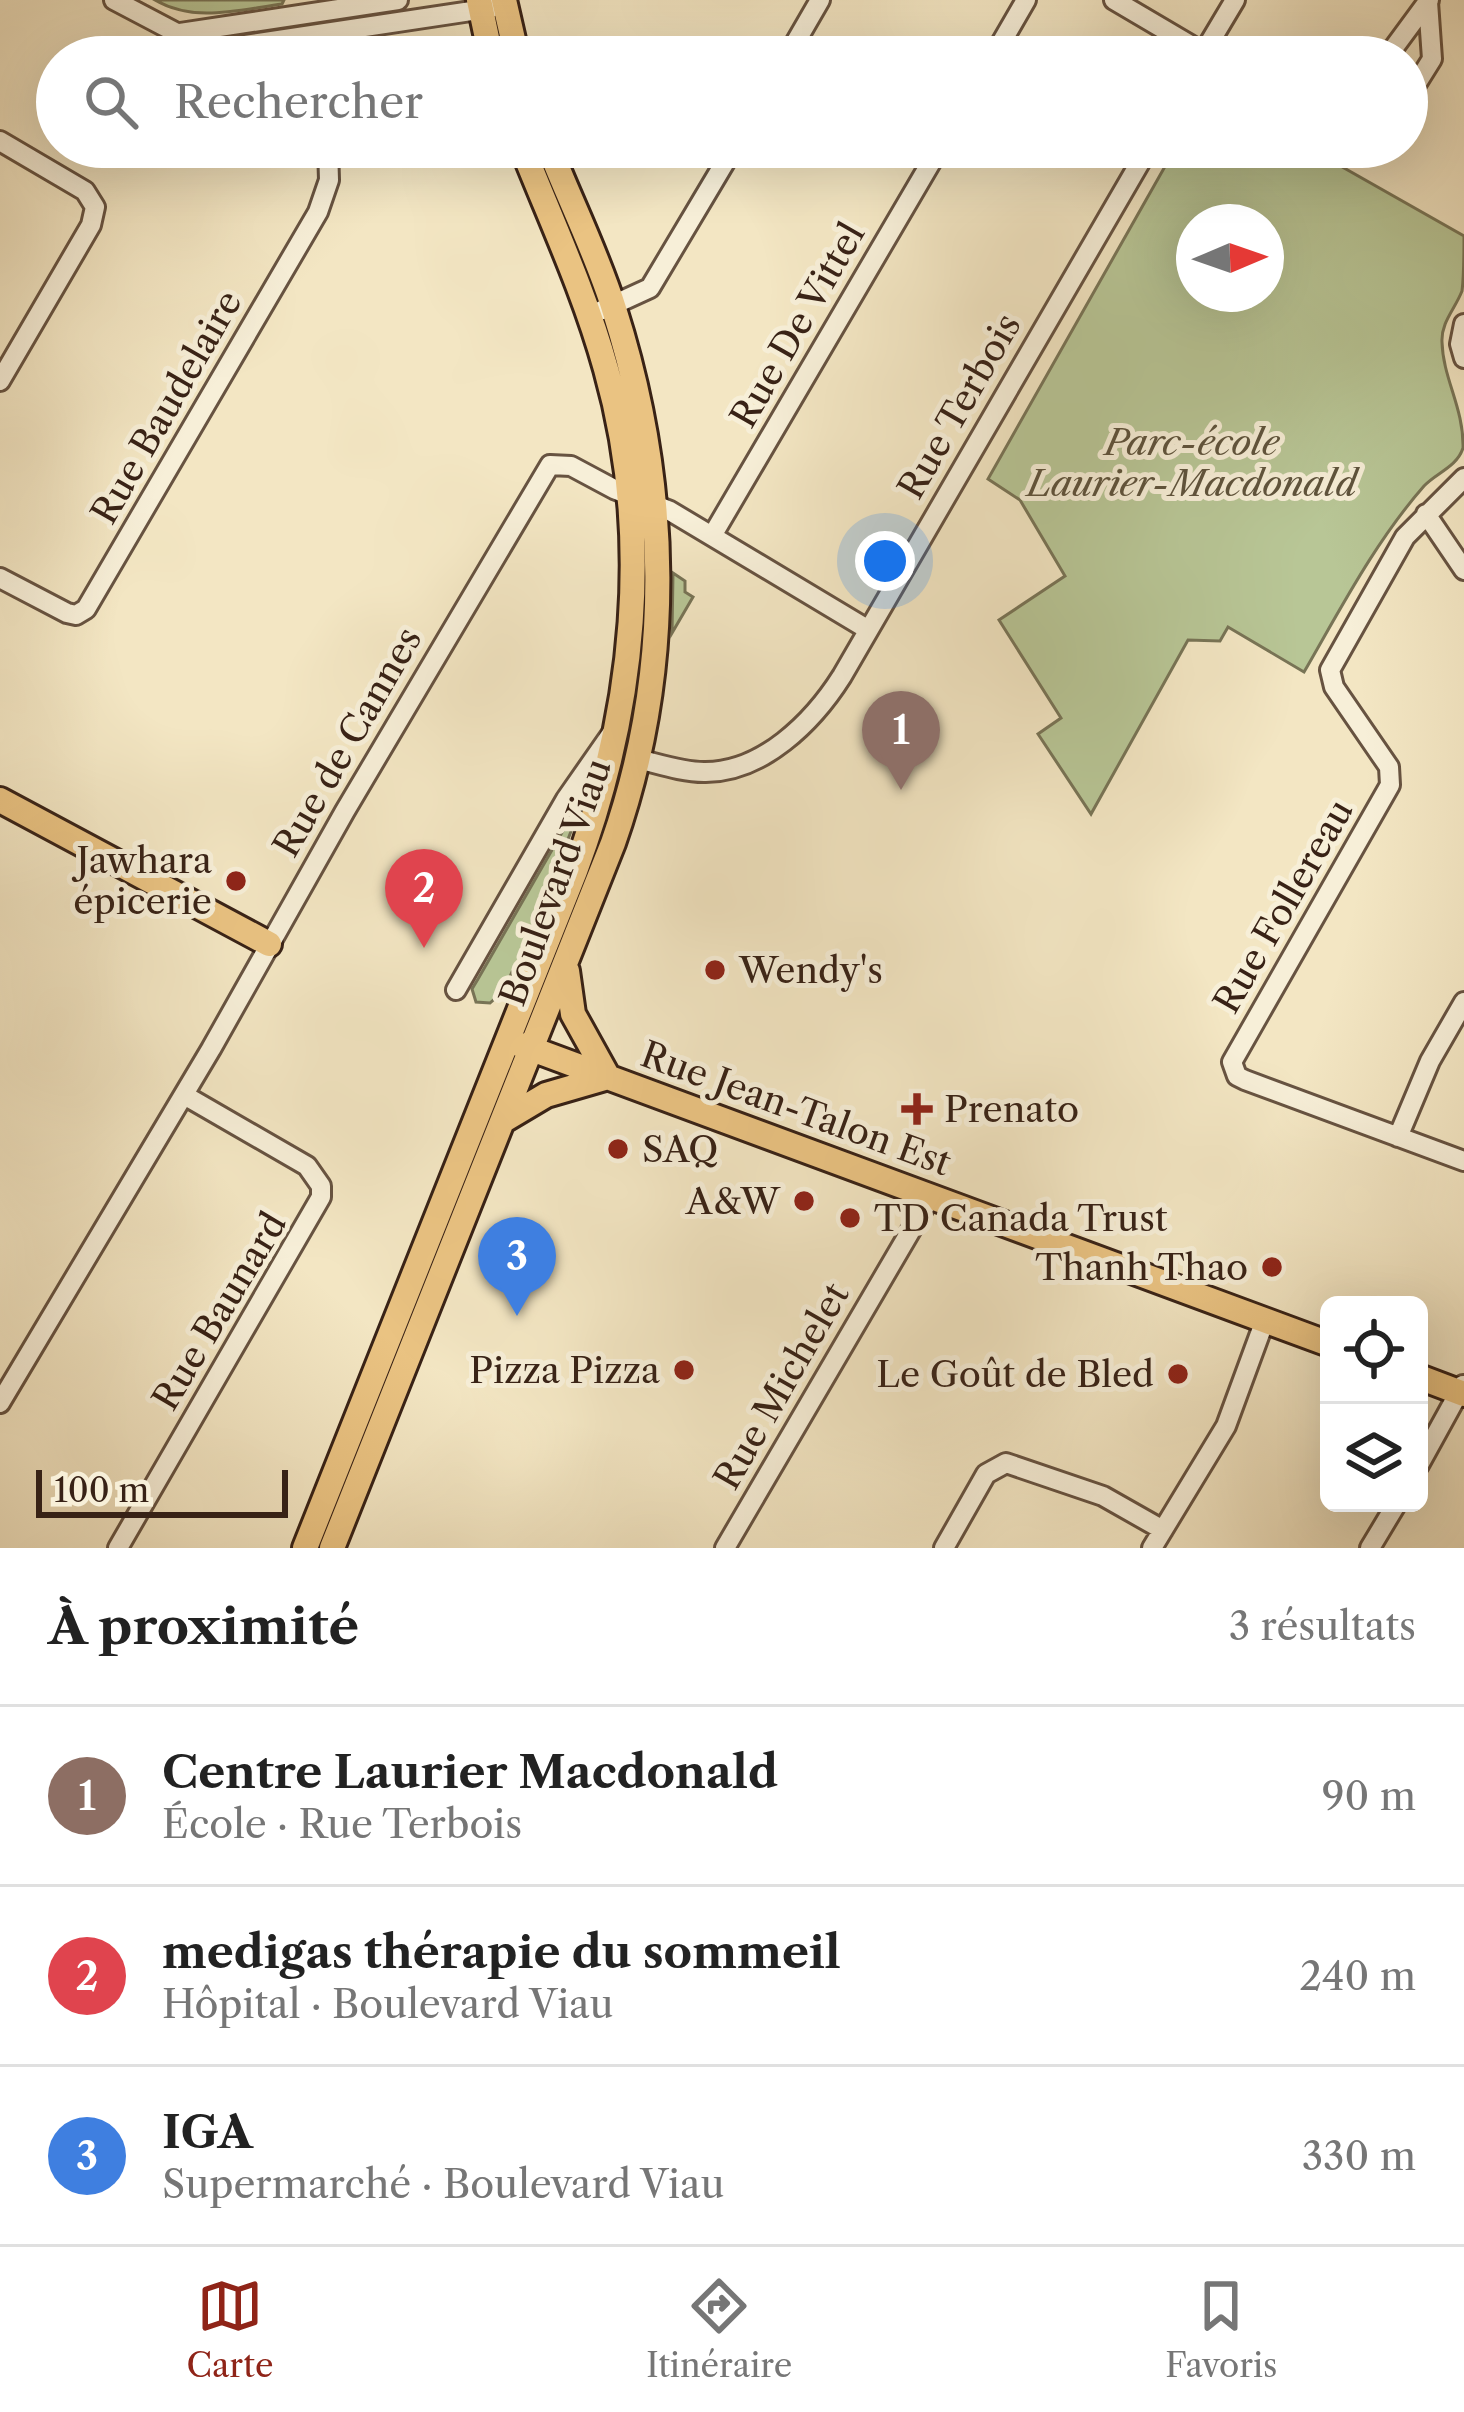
<!DOCTYPE html>
<html lang="fr">
<head>
<meta charset="utf-8">
<style>
  :root { --surface:#fff; --page:#f6f6f6; --text:#222; --muted:#767676; --line:#e0e0e0; --accent:#8f2418 }
  body { margin:0; font-family:"Libre Caslon Text",serif; background:var(--page); color:var(--text) }
  .controls { position:absolute; right:36px; bottom:36px; display:grid; overflow:hidden; border-radius:18px; box-shadow:0 12px 48px #0002 }
  .controls button { width:108px; height:108px; display:grid; place-items:center; padding:0; border:0; border-bottom:3px solid var(--line); background:var(--surface); color:var(--text); font:60px sans-serif }
  .compass { position:absolute; left:1176px; top:204px; width:108px; height:108px; border-radius:50%; background:var(--surface); box-shadow:0 12px 48px #0002; rotate:88deg }
  .scale { position:absolute; left:36px; bottom:30px; width:252px; box-sizing:border-box; padding-left:12px; border:6px solid #382216; border-top:0; font-size:33px; line-height:42px; white-space:nowrap; color:#382216; -webkit-text-stroke:9px #f7efd8; paint-order:stroke }
  .you { position:absolute; left:885px; top:561px; width:42px; height:42px; margin:-30px; border:9px solid #fff; border-radius:50%; background:#1a73e8; box-shadow:0 0 0 18px #1a73e833 }
  .badge { display:grid; place-items:center; width:78px; height:78px; border-radius:50%; background:var(--accent); color:#fff; font-size:39px; font-weight:700 }
  .pin { position:absolute; translate:-50% -99px; filter:drop-shadow(0 3px 6px #0008) }
  .pin::after { content:''; position:absolute; top:63px; width:42px; height:36px; background:inherit; clip-path:polygon(0 0,100% 0,50% 100%) }
  .list { margin:0; padding:0; list-style:none }
  h2 { display:flex; justify-content:space-between; align-items:center; height:156px; margin:0; padding:0 48px; font-size:51px }
  h2 small { font-size:39px; font-weight:400; color:var(--muted) }
  .list li { display:grid; grid-template-columns:78px 1fr auto; gap:36px; align-items:center; box-sizing:border-box; height:180px; padding:0 48px; border-top:3px solid var(--line) }
  .list b { display:block; font-size:45px; white-space:nowrap }
  .list p { margin:0; font-size:39px; white-space:nowrap; color:var(--muted) }
  .list em { font-size:39px; font-style:normal; color:var(--muted) }
  .icon { flex:none; width:66px; height:66px; fill:none; stroke:currentColor; stroke-width:2; stroke-linecap:round; stroke-linejoin:round }
  .map { position:relative; flex:none; width:1464px; height:1548px; overflow:hidden }
  .search { position:absolute; background:var(--surface); box-shadow:0 12px 48px #0002; left:36px; right:36px; top:36px; height:132px; display:flex; align-items:center; gap:30px; box-sizing:border-box; padding:0 42px; border-radius:66px; color:var(--muted); font-size:45px }
  .sheet { height:696px; background:var(--surface) }
  nav { display:flex; justify-content:space-around; align-items:center; box-sizing:border-box; height:168px; border-top:3px solid var(--line); background:var(--surface); font-size:33px; color:var(--muted) }
  nav a { display:grid; justify-items:center; gap:6px }
  nav .on { color:var(--accent) }
  .map>svg:first-child { display:block }
  .green { fill:#b8c696; stroke:#787456; stroke-width:3; fill-rule:evenodd }
  .lines { fill:none; stroke-linecap:round; stroke-linejoin:round }
  .minor-casing { stroke:#675341; stroke-width:24 }
  .major-casing { stroke:#382216; stroke-width:30 }
  .minor { stroke:#f7efd8; stroke-width:18 }
  .major { stroke:#eac382; stroke-width:24 }
  .poi-dot { fill:#8f2418; stroke:#f7efd8; stroke-width:4.5 }
  .labels { text-anchor:middle; stroke-width:10; stroke-linejoin:round; paint-order:stroke }
  .street-label { font-size:36px; fill:#382216; stroke:#f7efd8 }
  .park-label { font-size:36px; font-style:italic; fill:#5e533c; stroke:#f7efd8 }
  .poi-label { font-size:36px; fill:#382216; stroke:#f7efd8; text-anchor:end }
</style>
</head>
<body>
<div class="map">
<svg width="1464" height="1548" viewBox="0 0 1464 1548">
  <rect width="100%" height="100%" fill="#f3e6c3"/>
  <filter id="stains"><feTurbulence type="fractalNoise" baseFrequency=".00167" numOctaves="4"/><feColorMatrix values="0 0 0 0 .2 0 0 0 0 .09 0 0 0 0 .02 0 0 0 .5 -.17"/></filter>
  <radialGradient id="worn" r=".72"><stop offset=".6" stop-color="#630" stop-opacity="0"/><stop offset="1" stop-color="#630" stop-opacity=".3"/></radialGradient>
  <!-- green -->
  <path class="green" d="M 155,0 L 284,0 L 282,4 C 239,10 194,23 155,0 Z
    M 1176,147 L 1307,147 L 1464,236 C 1464,253 1464,276 1462,291 C 1455,309 1441,322 1442,342 C 1443,379 1464,408 1463,448 C 1457,467 1436,473 1424,486 C 1375,542 1341,608 1304,672 L 1228,627 L 1220,641 L 1188,640 L 1091,814 L 1038,734 L 1061,718 L 999,620 L 1065,576 L 1020,500 L 988,479 ZM 1194,222 L 1266,222 L 1266,294 L 1194,294 Z
    M 673,573 L 685,581 L 685,592 L 693,597 L 672,633 Z
    M 578,813 L 517,973 L 512,972 L 507,983 L 510,985 L 490,1003 L 476,1002 L 472,989 L 478,979 L 572,815 Z"/>
  <g class="lines">
    <!-- minor casing -->
    <g class="minor-casing">
      <path id="minor" d="M 114,0 L 192,41 L 225,48 L 491,8
        M 1114,0 L 1204,53
        M 180,33 L 398,0
        M 787,57 L 820,0
        M 993,57 L 1026,0
        M 1201,57 L 1235,0
        M 1387,57 L 1429,0
        M 1407,99 L 1432,59 L 1428,2
        M 0,141 L 85,191 L 95,207 L 91,225 L 0,381
        M 602,310 L 650,288 L 734,147
        M 1464,324 L 1460,344 L 1464,358
        M 1464,478 L 1405,537 L 1330,670 L 1334,687 L 1389,767 L 1390,785 L 1232,1062 L 1237,1076 L 1245,1080 L 1464,1161
        M 1426,514 L 1464,570
        M 712,536 L 940,147
        M 0,578 L 67,613 L 76,615 L 86,609 L 318,212 L 329,180 L 328,147
        M 638,759 C 659,764 682,772 704,772 C 762,773 813,722 842,676 L 1149,147
        M 456,990 L 566,799 L 612,733
        M 1398,1137 L 1430,1061 L 1464,1002
        M 0,1403 L 211,1049 L 345,811 L 550,465 L 571,466 L 614,489 L 670,511 L 867,629
        M 1419,1465 L 1463,1385
        M 118,1548 L 321,1197 L 321,1186 L 307,1166 L 184,1095
        M 725,1548 L 931,1196
        M 944,1548 L 986,1474 L 1006,1463 L 1103,1496 L 1163,1530
        M 1152,1548 L 1226,1426 L 1265,1320
        M 1370,1548 L 1397,1503"/>
    </g>
    <!-- major casing -->
    <g class="major-casing">
      <path id="major" d="M 479,0 L 491,57
        M 504,0 L 517,57
        M 0,800 L 269,944
        M 567,971 L 573,1014 L 608,1077
        M 521,1045 L 1329,1344
        M 504,1120 L 546,1095 L 608,1077
        M 1419,1377 L 1464,1394
        M 305,1548 L 575,871 C 635,711 653,535 606,369 C 585,293 551,220 522,147
        M 332,1548 L 613,843 C 674,670 670,484 614,309 C 597,254 570,201 549,147"/>
    </g>
    <!-- minor -->
    <use href="#minor" class="minor"/>
    <!-- major -->
    <use href="#major" class="major"/>
  </g>
  <!-- markers -->
  <g class="poi-dot">
    <circle cx="236" cy="881" r="12"/>
    <circle cx="715" cy="970" r="12"/>
    <path d="M911 1091h12v12h12v12h-12v12h-12v-12h-12v-12h12z"/>
    <circle cx="618" cy="1149" r="12"/>
    <circle cx="804" cy="1201" r="12"/>
    <circle cx="850" cy="1218" r="12"/>
    <circle cx="1272" cy="1267" r="12"/>
    <circle cx="684" cy="1370" r="12"/>
    <circle cx="1178" cy="1374" r="12"/>
  </g>
  <g class="labels">
    <!-- street labels -->
    <g class="street-label">
      <text transform="translate(797 325) rotate(-60)" y="13">Rue De Vittel</text>
      <text transform="translate(959 406) rotate(-60)" y="13">Rue Terbois</text>
      <text transform="translate(166 407) rotate(-60)" y="13">Rue Baudelaire</text>
      <text transform="translate(347 742) rotate(-60)" y="13">Rue de Cannes</text>
      <text transform="translate(555 882) rotate(-70)" y="13">Boulevard Viau</text>
      <text transform="translate(1283 906) rotate(-60)" y="13">Rue Follereau</text>
      <text transform="translate(796 1108) rotate(20)" y="13">Rue Jean-Talon Est</text>
      <text transform="translate(219 1311) rotate(-59)" y="13">Rue Baunard</text>
      <text transform="translate(781 1386) rotate(-60)" y="13">Rue Michelet</text>
    </g>
    <!-- park labels -->
    <g class="park-label">
      <text x="1192" y="455">Parc-école<tspan x="1192" dy="41">Laurier-Macdonald</tspan></text>
    </g>
    <!-- poi labels -->
    <g class="poi-label">
      <text x="212" y="873">Jawhara<tspan x="212" dy="41">épicerie</tspan></text>
      <text x="739" y="983" text-anchor="start">Wendy's</text>
      <text x="944" y="1122" text-anchor="start">Prenato</text>
      <text x="642" y="1162" text-anchor="start">SAQ</text>
      <text x="780" y="1214">A&amp;W</text>
      <text x="874" y="1231" text-anchor="start">TD Canada Trust</text>
      <text x="1248" y="1280">Thanh Thao</text>
      <text x="660" y="1383">Pizza Pizza</text>
      <text x="1154" y="1387">Le Goût de Bled</text>
    </g>
  </g>
  <rect width="100%" height="100%" filter="url(#stains)"/>
  <rect width="100%" height="100%" fill="url(#worn)"/>
</svg>
<div class="controls">
<button><svg class="icon" aria-label="locate" viewBox="0 0 24 24"><circle cx="12" cy="12" r="6"/><path d="M12 2v4M12 18v4M2 12h4M18 12h4"/></svg></button>
<button><svg class="icon" aria-label="layers" viewBox="0 0 24 24"><path d="M12 4l9 5-9 5-9-5zM3 14l9 5 9-5"/></svg></button>
</div>
<svg class="compass" viewBox="-18 -18 36 36"><path d="M0-13l5 13h-10z" fill="#e53935"/><path d="M0 13l5-13h-10z" fill="#767676"/></svg>
<div class="scale">100 m</div>
<div class="you"></div>
<div class="pin badge" style="left:901px;top:790px;background:#8d6e63">1</div>
<div class="pin badge" style="left:424px;top:948px;background:#e0444e">2</div>
<div class="pin badge" style="left:517px;top:1316px;background:#3f7fe0">3</div>
<div class="search"><svg class="icon" aria-label="search" viewBox="0 0 24 24"><circle cx="10" cy="10" r="6"/><path d="M15 15l6 6"/></svg>Rechercher</div>
</div>
<section class="sheet">
<h2>À proximité<small>3 résultats</small></h2>
<ul class="list">
<li><span class="badge" style="background:#8d6e63">1</span><div><b>Centre Laurier Macdonald</b><p>École · Rue Terbois</p></div><em>90 m</em></li>
<li><span class="badge" style="background:#e0444e">2</span><div><b>medigas thérapie du sommeil</b><p>Hôpital · Boulevard Viau</p></div><em>240 m</em></li>
<li><span class="badge" style="background:#3f7fe0">3</span><div><b>IGA</b><p>Supermarché · Boulevard Viau</p></div><em>330 m</em></li>
</ul>
</section>
<nav>
<a class="on"><svg class="icon" aria-label="map" viewBox="0 0 24 24"><path d="M3 6l6-2 6 2 6-2v14l-6 2-6-2-6 2zM9 4v14M15 6v14"/></svg>Carte</a>
<a><svg class="icon" aria-label="directions" viewBox="0 0 24 24"><path d="M12 3l9 9-9 9-9-9zM9 14v-3h6M13 9l2 2-2 2"/></svg>Itinéraire</a>
<a><svg class="icon" aria-label="saved" viewBox="0 0 24 24"><path d="M7 4h10v16l-5-4-5 4z"/></svg>Favoris</a>
</nav>
</body>
</html>
